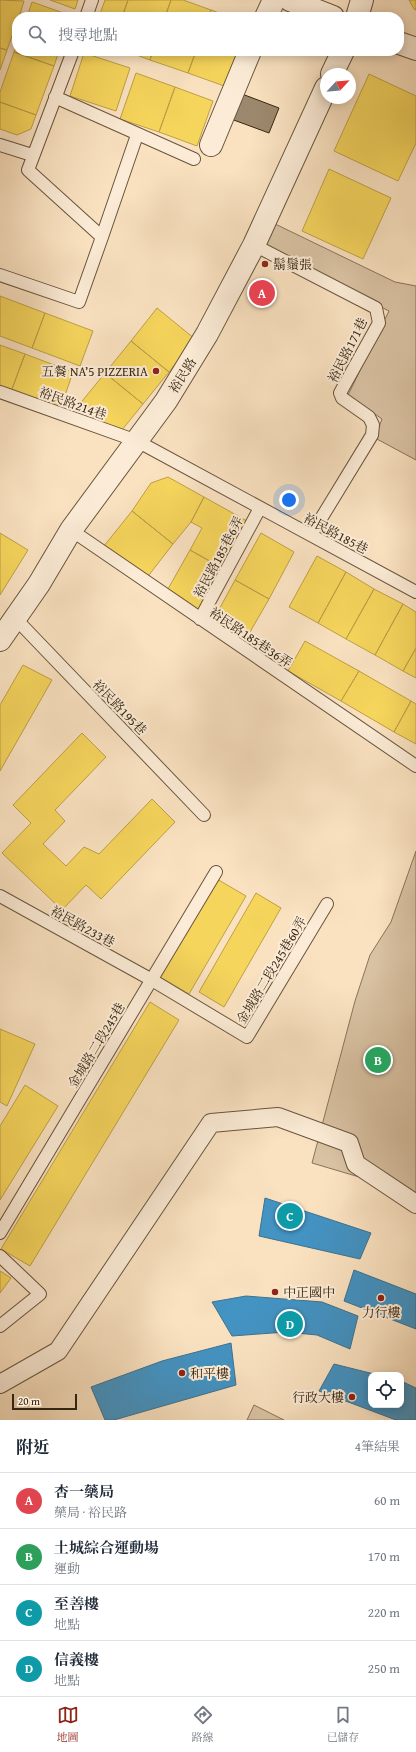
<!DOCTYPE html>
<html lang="zh-TW">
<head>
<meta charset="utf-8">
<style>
  :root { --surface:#fff; --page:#f2f2f3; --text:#1f2937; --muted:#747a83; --line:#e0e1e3; --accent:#8f2418 }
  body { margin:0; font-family:"Gentium Book Plus","Noto Serif TC",serif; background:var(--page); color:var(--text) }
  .controls { position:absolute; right:12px; bottom:12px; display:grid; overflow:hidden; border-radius:8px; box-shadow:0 2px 10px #0003 }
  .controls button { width:36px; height:36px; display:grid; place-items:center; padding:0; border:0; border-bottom:1px solid var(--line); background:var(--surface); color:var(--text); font:20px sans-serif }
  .compass { position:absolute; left:320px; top:68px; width:36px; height:36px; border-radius:50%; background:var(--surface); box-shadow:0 2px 10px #0003; rotate:64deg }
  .scale { position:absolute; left:12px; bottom:10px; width:65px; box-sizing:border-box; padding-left:4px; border:2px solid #372611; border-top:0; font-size:11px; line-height:14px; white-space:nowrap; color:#372611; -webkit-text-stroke:3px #fcecd7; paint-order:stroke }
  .you { position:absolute; left:289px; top:500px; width:14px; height:14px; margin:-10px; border:3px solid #fff; border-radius:50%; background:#1a73e8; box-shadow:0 0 0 6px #1a73e833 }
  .badge { display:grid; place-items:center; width:26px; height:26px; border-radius:50%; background:var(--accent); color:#fff; font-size:13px; font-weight:700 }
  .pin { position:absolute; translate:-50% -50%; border:2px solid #fff; box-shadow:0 1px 4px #0006 }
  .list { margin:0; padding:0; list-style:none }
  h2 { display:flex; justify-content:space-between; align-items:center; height:52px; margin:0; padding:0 16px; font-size:17px }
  h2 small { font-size:13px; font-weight:400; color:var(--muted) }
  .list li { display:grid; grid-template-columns:26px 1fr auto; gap:12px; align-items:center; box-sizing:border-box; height:56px; padding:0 16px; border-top:1px solid var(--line) }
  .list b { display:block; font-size:15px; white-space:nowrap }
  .list p { margin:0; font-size:13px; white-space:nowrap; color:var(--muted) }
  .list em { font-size:13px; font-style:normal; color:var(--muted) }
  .icon { flex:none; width:22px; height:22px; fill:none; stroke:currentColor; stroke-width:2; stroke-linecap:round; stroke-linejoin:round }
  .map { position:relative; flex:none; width:416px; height:1420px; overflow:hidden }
  .search { position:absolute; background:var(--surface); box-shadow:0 2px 10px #0003; left:12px; right:12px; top:12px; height:44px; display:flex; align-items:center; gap:10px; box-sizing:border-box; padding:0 14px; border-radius:16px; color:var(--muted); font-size:15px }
  .sheet { height:276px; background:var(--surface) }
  nav { display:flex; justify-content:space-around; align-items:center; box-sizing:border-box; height:56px; border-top:1px solid var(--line); background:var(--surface); font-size:11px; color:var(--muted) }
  nav a { display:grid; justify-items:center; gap:2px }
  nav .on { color:var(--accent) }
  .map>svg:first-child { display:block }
  .green { fill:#d9c2a3; stroke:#88745a }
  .homes { fill:#f6d55c; stroke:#bda046 }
  .schools { fill:#4393c3; stroke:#3f728e }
  .building { fill:#9c886d; stroke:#372611 }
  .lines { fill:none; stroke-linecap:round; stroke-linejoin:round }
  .service-casing { stroke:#68553d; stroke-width:14 }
  .pedestrian-casing { stroke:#68553d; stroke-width:20 }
  .minor-casing { stroke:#68553d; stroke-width:24 }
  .tertiary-casing { stroke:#68553d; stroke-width:24 }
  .service { stroke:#fcecd7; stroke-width:12 }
  .pedestrian { stroke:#fcecd7; stroke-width:18 }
  .minor { stroke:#fcecd7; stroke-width:22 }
  .tertiary { stroke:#fcecd7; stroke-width:22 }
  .poi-dot { fill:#8f2418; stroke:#fcecd7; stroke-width:1.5 }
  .labels { text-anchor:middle; stroke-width:4; stroke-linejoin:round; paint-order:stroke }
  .poi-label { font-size:13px; fill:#372611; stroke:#fcecd7; text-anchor:start }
  .street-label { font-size:13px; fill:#372611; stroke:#fcecd7 }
</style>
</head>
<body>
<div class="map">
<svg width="416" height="1420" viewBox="0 0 416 1420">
  <rect width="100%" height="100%" fill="#fae2c1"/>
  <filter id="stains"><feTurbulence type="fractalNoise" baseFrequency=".005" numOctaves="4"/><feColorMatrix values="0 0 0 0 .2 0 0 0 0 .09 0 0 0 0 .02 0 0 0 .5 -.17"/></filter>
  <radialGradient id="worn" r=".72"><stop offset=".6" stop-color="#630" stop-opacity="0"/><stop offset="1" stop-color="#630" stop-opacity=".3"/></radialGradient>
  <!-- green -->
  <path class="green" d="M 269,221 L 395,282 L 416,286 L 416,460 L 375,438 L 382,419 L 348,395 L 389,311 L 258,245 Z
    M 416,851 L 416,1209 L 376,1182 L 312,1163 L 355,1001 L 370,955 L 391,922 Z
    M 254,1405 L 284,1420 L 247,1420 Z"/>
  <!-- homes -->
  <path class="homes" d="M 0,0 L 24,1 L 19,17 L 17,17 L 17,22 L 7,50 L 0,48 Z
    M 50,0 L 78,0 L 75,9 Z
    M 105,0 L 128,0 L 122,17 L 99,17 Z
    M 128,0 L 171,0 L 165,17 L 122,17 Z
    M 171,0 L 183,0 L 211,10 L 208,17 L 165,17 Z
    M 409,0 L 416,0 L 416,10 L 414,9 Z
    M 32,2 L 72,16 L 71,17 L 27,17 Z
    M 211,10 L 230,17 L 208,17 Z
    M 17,44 L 17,51 L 59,51 L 54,66 L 14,52 Z
    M 0,48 L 7,50 L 0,70 Z
    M 126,51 L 153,51 L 150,60 Z
    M 153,51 L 196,51 L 188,73 L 150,60 Z
    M 196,51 L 240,51 L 227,87 L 188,73 Z
    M 14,52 L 54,66 L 36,115 L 0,102 L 0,92 Z
    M 84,53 L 130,68 L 116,111 L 70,96 Z
    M 136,73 L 175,87 L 159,132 L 120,119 Z
    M 369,74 L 416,96 L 416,143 L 398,181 L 334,151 Z
    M 175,87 L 213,101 L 197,146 L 159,132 Z
    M 0,102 L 36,115 L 31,129 L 17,135 L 0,129 Z
    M 329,169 L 391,198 L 363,259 L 302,231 Z
    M 0,296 L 45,313 L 32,348 L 0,336 Z
    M 157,308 L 195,339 L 169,372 L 131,341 Z
    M 45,313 L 93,331 L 80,366 L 32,348 Z
    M 131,341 L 169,372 L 143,404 L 105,373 Z
    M 0,345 L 25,354 L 12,389 L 0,385 Z
    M 25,354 L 73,372 L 61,407 L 12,389 Z
    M 105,373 L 143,404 L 117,436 L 79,405 Z
    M 168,477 L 204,497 L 191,522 L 173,544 L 132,511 L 151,483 Z
    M 204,497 L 247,521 L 222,568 L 190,550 L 202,528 L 191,522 Z
    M 132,511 L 173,544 L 142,584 L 100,551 Z
    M 0,533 L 28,550 L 0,595 Z
    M 261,533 L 294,552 L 269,599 L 235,580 Z
    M 190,550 L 222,568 L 196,614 L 164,596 Z
    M 317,556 L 346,572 L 318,623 L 289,607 Z
    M 346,572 L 374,589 L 346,639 L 318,623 Z
    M 235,580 L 269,599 L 242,646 L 209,628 Z
    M 374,589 L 403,604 L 375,655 L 346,639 Z
    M 403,604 L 416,612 L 416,648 L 403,671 L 375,655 Z
    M 305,641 L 359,671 L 341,701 L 288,671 Z
    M 416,648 L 416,678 L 403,671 Z
    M 23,665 L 52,680 L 0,771 L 0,705 Z
    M 359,671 L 411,701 L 394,732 L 341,701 Z
    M 411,701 L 416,704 L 416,744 L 394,732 Z
    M 82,733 L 106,757 L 55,810 L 65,821 L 43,844 L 66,866 L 84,847 L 99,854 L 152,799 L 175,822 L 101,899 L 86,885 L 62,910 L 2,853 L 31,823 L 13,805 Z
    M 217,879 L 246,896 L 189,994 L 160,977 Z
    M 256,893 L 281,908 L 224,1007 L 199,992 Z
    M 150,1002 L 179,1020 L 30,1266 L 1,1249 Z
    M 0,1029 L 35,1044 L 7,1106 L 0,1102 Z
    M 25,1085 L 58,1106 L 0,1200 L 0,1126 Z
    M 0,1271 L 11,1278 L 0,1293 Z"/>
  <!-- schools -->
  <path class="schools" d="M 265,1198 L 371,1233 L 360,1259 L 259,1236 Z
    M 354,1270 L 416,1294 L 416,1329 L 344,1301 Z
    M 246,1296 L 322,1302 L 358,1316 L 350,1349 L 317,1335 L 286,1332 L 232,1336 L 212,1302 Z
    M 231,1343 L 236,1385 L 114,1420 L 105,1420 L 91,1387 L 162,1361 Z
    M 334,1364 L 378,1375 L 371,1375 L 371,1405 L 401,1405 L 401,1381 L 416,1388 L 416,1420 L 396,1420 L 319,1391 Z"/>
  <!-- building -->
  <path class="building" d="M 242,94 L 279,108 L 269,133 L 231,119 Z"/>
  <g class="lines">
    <!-- service casing -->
    <g class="service-casing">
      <path id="service" d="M 86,17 L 92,0
        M 55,97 L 194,159
        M 0,145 L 32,155
        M 102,237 L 137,135
        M 254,245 L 376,308 L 379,323 L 340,393 L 342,398 L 369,417 L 373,425 L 372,435 L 311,535
        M 0,275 L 79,302 L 102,237 L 28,170 L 73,51
        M 0,392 L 137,441 L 416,592
        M 71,530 L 416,766
        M 15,618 L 204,815
        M 200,619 L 260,508
        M 0,896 L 152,980 L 247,1037 L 327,904
        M 0,1233 L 216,872
        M 0,1256 L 40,1294 L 0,1326"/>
    </g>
    <!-- pedestrian casing -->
    <g class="pedestrian-casing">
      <path id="pedestrian" d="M 0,1384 L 58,1351 L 211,1123 L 278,1117 L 349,1143 L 356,1164 L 416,1204"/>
    </g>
    <!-- minor casing -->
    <g class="minor-casing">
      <path id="minor" d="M 266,17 L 274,0
        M 211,145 L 250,51"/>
    </g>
    <!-- tertiary casing -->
    <g class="tertiary-casing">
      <path id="tertiary" d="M 290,0 L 333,17
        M 357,17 L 362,0
        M 399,43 L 416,49
        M 332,74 L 343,51
        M 0,640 L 39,584 L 71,530 L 166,401 L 207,334 L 254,245 L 326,88"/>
    </g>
    <!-- service -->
    <use href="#service" class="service"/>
    <!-- pedestrian -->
    <use href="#pedestrian" class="pedestrian"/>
    <!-- minor -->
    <use href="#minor" class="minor"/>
    <!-- tertiary -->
    <use href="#tertiary" class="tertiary"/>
  </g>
  <!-- markers -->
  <g class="poi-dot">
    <circle cx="265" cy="264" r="4"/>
    <circle cx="156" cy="371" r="4"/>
    <circle cx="275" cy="1292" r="4"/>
    <circle cx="381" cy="1298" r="4"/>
    <circle cx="182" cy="1373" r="4"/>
    <circle cx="352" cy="1397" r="4"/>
  </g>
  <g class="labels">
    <!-- poi labels -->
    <g class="poi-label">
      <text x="273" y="269">鬍鬚張</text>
      <text x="148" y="376" text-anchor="end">五餐 NA’5 PIZZERIA</text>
      <text x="283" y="1297">中正國中</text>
      <text x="381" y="1317" text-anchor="middle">力行樓</text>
      <text x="190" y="1378">和平樓</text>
      <text x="344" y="1402" text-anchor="end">行政大樓</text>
    </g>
    <!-- street labels -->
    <g class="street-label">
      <text transform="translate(347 350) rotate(-63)" y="5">裕民路171巷</text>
      <text transform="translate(182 375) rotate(-58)" y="5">裕民路</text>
      <text transform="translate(73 403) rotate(20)" y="5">裕民路214巷</text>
      <text transform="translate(336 533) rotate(28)" y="5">裕民路185巷</text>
      <text transform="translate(218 557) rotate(-62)" y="5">裕民路185巷6弄</text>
      <text transform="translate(251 637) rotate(34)" y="5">裕民路185巷36弄</text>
      <text transform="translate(120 707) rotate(46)" y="5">裕民路195巷</text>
      <text transform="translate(83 926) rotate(29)" y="5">裕民路233巷</text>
      <text transform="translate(271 970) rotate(-59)" y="5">金城路二段245巷60弄</text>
      <text transform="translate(96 1045) rotate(-59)" y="5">金城路二段245巷</text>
    </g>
  </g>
  <rect width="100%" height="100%" filter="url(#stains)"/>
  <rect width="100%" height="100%" fill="url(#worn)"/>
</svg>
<div class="controls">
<button><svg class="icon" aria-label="locate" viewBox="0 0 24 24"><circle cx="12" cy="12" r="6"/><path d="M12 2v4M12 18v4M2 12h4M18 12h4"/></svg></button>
</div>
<svg class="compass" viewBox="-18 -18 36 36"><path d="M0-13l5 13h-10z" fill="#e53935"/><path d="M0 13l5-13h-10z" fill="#747a83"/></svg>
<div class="scale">20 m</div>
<div class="you"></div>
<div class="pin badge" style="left:262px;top:293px;background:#e0444e">A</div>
<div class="pin badge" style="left:378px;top:1060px;background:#2e9e5b">B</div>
<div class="pin badge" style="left:290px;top:1216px;background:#0f9aa8">C</div>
<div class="pin badge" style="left:290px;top:1324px;background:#0f9aa8">D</div>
<div class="search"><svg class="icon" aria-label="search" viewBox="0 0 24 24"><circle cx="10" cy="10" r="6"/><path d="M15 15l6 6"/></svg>搜尋地點</div>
</div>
<section class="sheet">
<h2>附近<small>4筆結果</small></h2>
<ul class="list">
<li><span class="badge" style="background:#e0444e">A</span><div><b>杏一藥局</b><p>藥局 · 裕民路</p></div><em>60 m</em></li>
<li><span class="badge" style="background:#2e9e5b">B</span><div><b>土城綜合運動場</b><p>運動</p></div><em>170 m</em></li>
<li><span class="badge" style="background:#0f9aa8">C</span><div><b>至善樓</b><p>地點</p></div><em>220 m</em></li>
<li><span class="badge" style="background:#0f9aa8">D</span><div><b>信義樓</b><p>地點</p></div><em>250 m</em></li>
</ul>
</section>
<nav>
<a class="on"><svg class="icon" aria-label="map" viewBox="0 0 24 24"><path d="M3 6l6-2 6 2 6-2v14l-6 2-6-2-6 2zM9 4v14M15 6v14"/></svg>地圖</a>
<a><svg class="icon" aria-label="directions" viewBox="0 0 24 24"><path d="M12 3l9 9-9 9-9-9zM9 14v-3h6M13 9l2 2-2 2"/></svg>路線</a>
<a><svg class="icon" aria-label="saved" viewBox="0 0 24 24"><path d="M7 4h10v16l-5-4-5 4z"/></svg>已儲存</a>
</nav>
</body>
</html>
